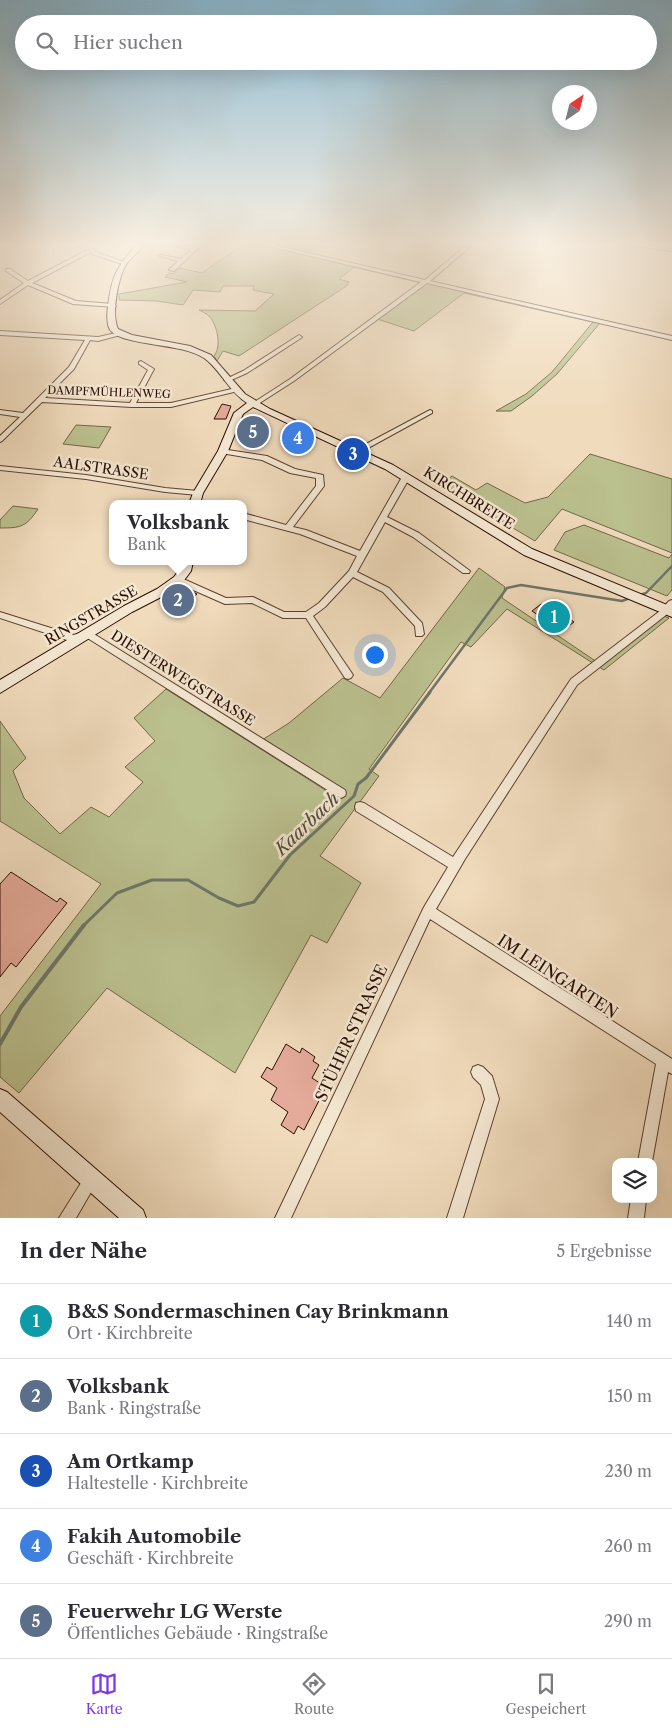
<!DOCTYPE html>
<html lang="de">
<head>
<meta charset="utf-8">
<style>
  :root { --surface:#fff; --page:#f7f7f7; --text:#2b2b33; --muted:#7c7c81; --line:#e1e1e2; --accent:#7c3aed }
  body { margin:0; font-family:"Libre Caslon Text",serif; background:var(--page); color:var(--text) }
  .controls { position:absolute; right:15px; bottom:15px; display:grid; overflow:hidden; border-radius:10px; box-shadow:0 5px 20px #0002 }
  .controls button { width:45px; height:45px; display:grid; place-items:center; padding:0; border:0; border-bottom:1px solid var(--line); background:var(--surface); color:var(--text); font:25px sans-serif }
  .compass { position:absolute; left:552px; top:85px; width:45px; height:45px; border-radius:50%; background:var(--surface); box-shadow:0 5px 20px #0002; rotate:35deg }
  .you { position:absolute; left:374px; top:654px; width:18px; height:18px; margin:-12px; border:4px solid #fff; border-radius:50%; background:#1a73e8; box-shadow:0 0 0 8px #1a73e833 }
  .badge { display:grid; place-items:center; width:32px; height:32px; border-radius:50%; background:var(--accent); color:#fff; font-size:16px; font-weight:700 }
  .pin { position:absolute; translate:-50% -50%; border:2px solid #fff; box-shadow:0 1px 5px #0006 }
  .popup { position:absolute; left:109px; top:500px; width:138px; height:65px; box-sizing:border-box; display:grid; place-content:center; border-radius:10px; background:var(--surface); filter:drop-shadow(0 1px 4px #0005); font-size:16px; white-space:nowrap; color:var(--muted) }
  .popup b { font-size:19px; color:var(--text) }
  .popup::after { content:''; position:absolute; left:50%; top:100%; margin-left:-10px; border:10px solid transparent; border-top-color:var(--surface) }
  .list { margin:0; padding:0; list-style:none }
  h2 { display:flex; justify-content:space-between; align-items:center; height:65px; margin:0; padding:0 20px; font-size:21px }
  h2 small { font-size:16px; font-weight:400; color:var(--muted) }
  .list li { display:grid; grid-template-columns:32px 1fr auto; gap:15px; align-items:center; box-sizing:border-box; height:75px; padding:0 20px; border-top:1px solid var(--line) }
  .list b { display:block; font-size:19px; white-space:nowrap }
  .list p { margin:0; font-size:16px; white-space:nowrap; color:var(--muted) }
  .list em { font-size:16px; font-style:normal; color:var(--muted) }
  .icon { flex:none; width:28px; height:28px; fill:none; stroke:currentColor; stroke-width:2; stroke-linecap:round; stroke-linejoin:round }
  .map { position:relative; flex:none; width:672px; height:1218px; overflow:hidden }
  .search { position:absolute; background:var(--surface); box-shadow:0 5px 20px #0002; left:15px; right:15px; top:15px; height:55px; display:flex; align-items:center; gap:12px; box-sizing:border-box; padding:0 18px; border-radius:28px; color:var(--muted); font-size:19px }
  .sheet { height:440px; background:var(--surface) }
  nav { display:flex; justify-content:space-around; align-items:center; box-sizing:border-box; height:70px; border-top:1px solid var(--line); background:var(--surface); font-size:14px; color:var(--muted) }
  nav a { display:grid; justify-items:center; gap:2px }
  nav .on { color:var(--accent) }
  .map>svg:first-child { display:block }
  .green { fill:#bbc08f; stroke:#736748 }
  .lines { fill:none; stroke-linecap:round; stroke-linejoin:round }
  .stream-far2 { stroke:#6e7669; stroke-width:2.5 }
  .stream-far1 { stroke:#6e7669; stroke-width:3 }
  .stream { stroke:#6e7669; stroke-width:4 }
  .building { fill:#e4aa9a; stroke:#2b0e02 }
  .street-casing { stroke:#5c4130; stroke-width:2 }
  .secondary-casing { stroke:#2b0e02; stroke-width:2 }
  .street { fill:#f5e8d3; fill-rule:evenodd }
  .secondary { fill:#f5e8d3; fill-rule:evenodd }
  .labels { text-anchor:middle; stroke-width:5; stroke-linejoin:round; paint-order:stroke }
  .far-street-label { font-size:11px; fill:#2b0e02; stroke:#f5e8d3 }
  .street-label { font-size:14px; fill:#2b0e02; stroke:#f5e8d3 }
  .near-street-label { font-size:16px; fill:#2b0e02; stroke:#f5e8d3 }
  .near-water-label { font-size:18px; font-style:italic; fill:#524b3e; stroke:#f5e8d3 }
</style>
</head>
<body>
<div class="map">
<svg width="672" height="1218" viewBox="0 0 672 1218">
  <rect width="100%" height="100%" fill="#f0dbbc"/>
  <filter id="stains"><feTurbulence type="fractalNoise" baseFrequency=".004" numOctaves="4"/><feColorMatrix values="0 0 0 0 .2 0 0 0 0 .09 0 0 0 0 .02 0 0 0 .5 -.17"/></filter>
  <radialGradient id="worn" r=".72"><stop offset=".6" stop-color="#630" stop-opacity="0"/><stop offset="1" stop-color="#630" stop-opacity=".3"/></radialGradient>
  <!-- green -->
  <path class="green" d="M 247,242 L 328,242 L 312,254 L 424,280 L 469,242 L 477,242 L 431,281 L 672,336 L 672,340 L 600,323 L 557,374 L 532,396 L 511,411 L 496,411 L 526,394 L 552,372 L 593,322 L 464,293 L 414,331 L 377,319 L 425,284 L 354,267 L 339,279 L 349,282 L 347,285 L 348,285 L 239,356 L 223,351 L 217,361 L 214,356 C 222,346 217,326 210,317 C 207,314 203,312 199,310 L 255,311 L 274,294 L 253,290 L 254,286 L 223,286 L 220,292 L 193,290 L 183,305 L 157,301 L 119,300 L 119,294 L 187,282 L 165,277 L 169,273 L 173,274 L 180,268 L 202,273 Z
    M 76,425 L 111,427 L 99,448 L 63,444 Z
    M 590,454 L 672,479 L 672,553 L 562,509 L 535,541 L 440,485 L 452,476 L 476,490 L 487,483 L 525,503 L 548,497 Z
    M 13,506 L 38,509 C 26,527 21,528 0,528 L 0,520 Z
    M 584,525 L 669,558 L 672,554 L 672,590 L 667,596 L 554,550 L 565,532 Z
    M 479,568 L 505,587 L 502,598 L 597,662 L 659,614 L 669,618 L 604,670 L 507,609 L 471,647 L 461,642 L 369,769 L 379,776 L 320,856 L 361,883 L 327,943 L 311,935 L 235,1073 L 107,988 L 19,1093 L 0,1077 L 0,1016 L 101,884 L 0,821 L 0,721 L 26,758 L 13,771 L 24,798 L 60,834 L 91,807 L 109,817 L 143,782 L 125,767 L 155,741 L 134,718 L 166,689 L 327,791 L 333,782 L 262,740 L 289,723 L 343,678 L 380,698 Z"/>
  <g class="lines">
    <!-- stream-far2 -->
    <path class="stream-far2" d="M 640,595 L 646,593 L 672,566
      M 429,693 L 507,588 L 521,585 L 622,601 L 630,598"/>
    <!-- stream-far1 -->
    <path class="stream-far1" d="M 83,926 L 117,893 L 152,880 L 188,880 L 219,898 L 238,906 L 254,902 L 290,855 L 354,796 L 358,784 L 366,778 L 430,692"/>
    <!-- stream -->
    <path class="stream" d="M 0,1044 L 21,1007 L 84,925"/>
  </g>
  <!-- building -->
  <path class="building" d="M 222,404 L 231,406 L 226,419 L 214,419 Z
    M 180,586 L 197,594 L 176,613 L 161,605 L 171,596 L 168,595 Z
    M 541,604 L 554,612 L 559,612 L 574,622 L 562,631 L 532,611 Z
    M 11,872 L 57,902 L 60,898 L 67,903 L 16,967 L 11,963 L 0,977 L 0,884 Z
    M 286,1044 L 300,1053 L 302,1048 L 315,1057 L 313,1061 L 319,1065 L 312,1078 L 326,1087 L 304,1130 L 298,1126 L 294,1134 L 281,1125 L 288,1112 L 271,1100 L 277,1088 L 261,1077 L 267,1067 L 272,1070 Z"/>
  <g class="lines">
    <!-- street casing -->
    <g class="street-casing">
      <path id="street" d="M 31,242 L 37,242 L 37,243 L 35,244 Z
        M 84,242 L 89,242 L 96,252 L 127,263 L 122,264 L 92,254 L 91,252 L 32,283 L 76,301 L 113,304 L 116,306 L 115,307 L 73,304 L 28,285 L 0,304 L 0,300 L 24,283 L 6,271 L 6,269 L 10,269 L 28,281 L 89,249 Z
        M 108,242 L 112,242 L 112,243 L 110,244 Z
        M 200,242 L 205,242 L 174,271 L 169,270 L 178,261 L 160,256 L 162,255 L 181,259 L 191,250 L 173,246 L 173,244 L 194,247 Z
        M 251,242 L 261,242 L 425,280 L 470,242 L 475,242 L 430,281 L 672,336 L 672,340 L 427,283 L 294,381 L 255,406 L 253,405 L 253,403 L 290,379 L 421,282 Z
        M 606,242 L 623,242 L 672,249 L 672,251 Z
        M 0,331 L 98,337 L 121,332 L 124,334 L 98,341 L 90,340 L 74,369 L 45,398 L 130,403 L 148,370 L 139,364 L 139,362 L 141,361 L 154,369 L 136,403 L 171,403 L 236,388 L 239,390 L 238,391 L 171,407 L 132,407 L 42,402 L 2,441 L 0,442 L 0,436 L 20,417 L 0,414 L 0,410 L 23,413 L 69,367 L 85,340 L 0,335 Z
        M 299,335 L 302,337 L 301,338 L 247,373 L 229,381 L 224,380 L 243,371 Z
        M 430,410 L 432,411 L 432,413 L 359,453 L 357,453 L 353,451 Z
        M 221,449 L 267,456 L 295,469 L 323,475 L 324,486 L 293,527 L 306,530 L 360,551 L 402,477 L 406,475 L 409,475 L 410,477 L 387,517 L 419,533 L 470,571 L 469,573 L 463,573 L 413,537 L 385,522 L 357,572 L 389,588 L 422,623 L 424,634 L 422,636 L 416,636 L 415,626 L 383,592 L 353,577 L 325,607 L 313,616 L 353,675 L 351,678 L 348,679 L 345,678 L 306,618 L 283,618 L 252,603 L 225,604 L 175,582 L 174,580 L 175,578 L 181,578 L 226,598 L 253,597 L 284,612 L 306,612 L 319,603 L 349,571 L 357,556 L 300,534 L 243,519 L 243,513 L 286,525 L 316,486 L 316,478 L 290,473 L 262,460 L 221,453 Z
        M 0,466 L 86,475 L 165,488 L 198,491 L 202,493 L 198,495 L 165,492 L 86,479 L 0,470 Z
        M 672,600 L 672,609 L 666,615 L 577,685 L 465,859 L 436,909 L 672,1059 L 672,1074 L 668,1072 L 652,1162 L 638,1162 L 656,1064 L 430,919 L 291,1218 L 275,1218 L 424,907 L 448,867 L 356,811 L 355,807 L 356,803 L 360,802 L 364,803 L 453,857 L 571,679 L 660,611 L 669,601 Z
        M 0,612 L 73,635 L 85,632 L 94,634 L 345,790 L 346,793 L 345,796 L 341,798 L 337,796 L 89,639 L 85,638 L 73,642 L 0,618 Z
        M 478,1065 L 483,1067 L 492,1076 L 499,1099 L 463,1218 L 447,1218 L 485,1099 L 481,1085 L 473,1077 L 471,1072 L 473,1067 Z
        M 91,1173 L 96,1175 L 98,1180 L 76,1218 L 59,1218 L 86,1175 Z
        M 631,1199 L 646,1199 L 644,1218 L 628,1218 Z"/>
    </g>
    <!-- secondary casing -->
    <g class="secondary-casing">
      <path id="secondary" d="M 139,242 L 146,242 C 141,250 133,256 127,263 C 118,277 111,314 118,329 L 132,335 L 190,346 L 211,355 L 245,394 L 270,409 L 393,465 L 532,549 L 672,607 L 672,617 L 524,555 L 385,469 L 253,407 L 243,414 L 228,451 L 203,493 L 200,504 L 189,504 L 193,493 L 218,451 L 234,413 L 247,403 C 229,392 220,369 204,358 C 182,343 127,346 112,332 C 106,327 107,314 108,306 C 112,273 118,266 139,242 Z
        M 181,561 L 193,561 L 191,571 L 182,583 L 165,595 L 132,612 L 0,693 L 0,680 L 124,606 L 157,589 L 174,577 L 179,570 Z
        M 0,1089 L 7,1092 L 143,1210 L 146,1218 L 119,1218 L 0,1112 Z"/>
    </g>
    <!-- street -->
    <use href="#street" class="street"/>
    <!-- secondary -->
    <use href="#secondary" class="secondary"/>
  </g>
  <!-- sky -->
  <linearGradient id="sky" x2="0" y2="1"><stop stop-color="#89b7d0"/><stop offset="0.59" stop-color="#f8efe1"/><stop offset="1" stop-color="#f8efe1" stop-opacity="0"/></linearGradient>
  <rect width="672" height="413" fill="url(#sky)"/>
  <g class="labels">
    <!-- far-street labels -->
    <g class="far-street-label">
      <text transform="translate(109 392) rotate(2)" y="4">DAMPFMÜHLENWEG</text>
    </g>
    <!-- street labels -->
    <g class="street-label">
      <text transform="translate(101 468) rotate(8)" y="5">AALSTRASSE</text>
      <text transform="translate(469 498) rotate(32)" y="5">KIRCHBREITE</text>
      <text transform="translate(91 615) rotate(-30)" y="5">RINGSTRASSE</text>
      <text transform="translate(183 678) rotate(32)" y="5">DIESTERWEGSTRASSE</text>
    </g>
    <!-- near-street labels -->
    <g class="near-street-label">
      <text transform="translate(558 976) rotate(33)" y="6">IM LEINGARTEN</text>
      <text transform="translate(351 1033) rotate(-65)" y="6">STÜHER STRASSE</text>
    </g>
    <!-- near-water labels -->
    <g class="near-water-label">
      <text transform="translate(307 824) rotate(-44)" y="6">Kaarbach</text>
    </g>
  </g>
  <rect width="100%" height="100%" filter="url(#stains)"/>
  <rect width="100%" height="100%" fill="url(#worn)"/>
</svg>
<div class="controls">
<button><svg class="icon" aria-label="layers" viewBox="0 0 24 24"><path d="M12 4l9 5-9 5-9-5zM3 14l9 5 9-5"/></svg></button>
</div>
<svg class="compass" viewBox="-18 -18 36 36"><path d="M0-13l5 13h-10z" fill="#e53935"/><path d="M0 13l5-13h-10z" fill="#7c7c81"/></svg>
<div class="you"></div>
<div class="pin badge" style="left:554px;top:617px;background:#0f9aa8">1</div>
<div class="pin badge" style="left:178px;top:600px;background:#5c6f8a">2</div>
<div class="popup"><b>Volksbank</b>Bank</div>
<div class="pin badge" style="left:353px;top:454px;background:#1a4fb4">3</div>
<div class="pin badge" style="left:298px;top:438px;background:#3f7fe0">4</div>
<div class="pin badge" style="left:253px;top:432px;background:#5c6f8a">5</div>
<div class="search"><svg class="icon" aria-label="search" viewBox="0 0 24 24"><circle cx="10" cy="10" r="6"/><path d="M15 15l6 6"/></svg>Hier suchen</div>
</div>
<section class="sheet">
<h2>In der Nähe<small>5 Ergebnisse</small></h2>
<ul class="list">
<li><span class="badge" style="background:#0f9aa8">1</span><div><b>B&amp;S Sondermaschinen Cay Brinkmann</b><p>Ort · Kirchbreite</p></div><em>140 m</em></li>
<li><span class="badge" style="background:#5c6f8a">2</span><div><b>Volksbank</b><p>Bank · Ringstraße</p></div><em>150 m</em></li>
<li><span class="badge" style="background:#1a4fb4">3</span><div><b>Am Ortkamp</b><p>Haltestelle · Kirchbreite</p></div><em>230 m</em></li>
<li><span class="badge" style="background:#3f7fe0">4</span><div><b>Fakih Automobile</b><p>Geschäft · Kirchbreite</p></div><em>260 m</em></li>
<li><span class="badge" style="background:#5c6f8a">5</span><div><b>Feuerwehr LG Werste</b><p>Öffentliches Gebäude · Ringstraße</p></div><em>290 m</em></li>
</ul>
</section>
<nav>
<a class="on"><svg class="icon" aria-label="map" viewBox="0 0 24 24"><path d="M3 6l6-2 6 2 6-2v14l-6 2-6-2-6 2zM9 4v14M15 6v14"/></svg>Karte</a>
<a><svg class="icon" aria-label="directions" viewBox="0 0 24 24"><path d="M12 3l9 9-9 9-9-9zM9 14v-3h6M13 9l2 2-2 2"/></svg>Route</a>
<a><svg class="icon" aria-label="saved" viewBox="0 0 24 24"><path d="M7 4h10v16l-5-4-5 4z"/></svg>Gespeichert</a>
</nav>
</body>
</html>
